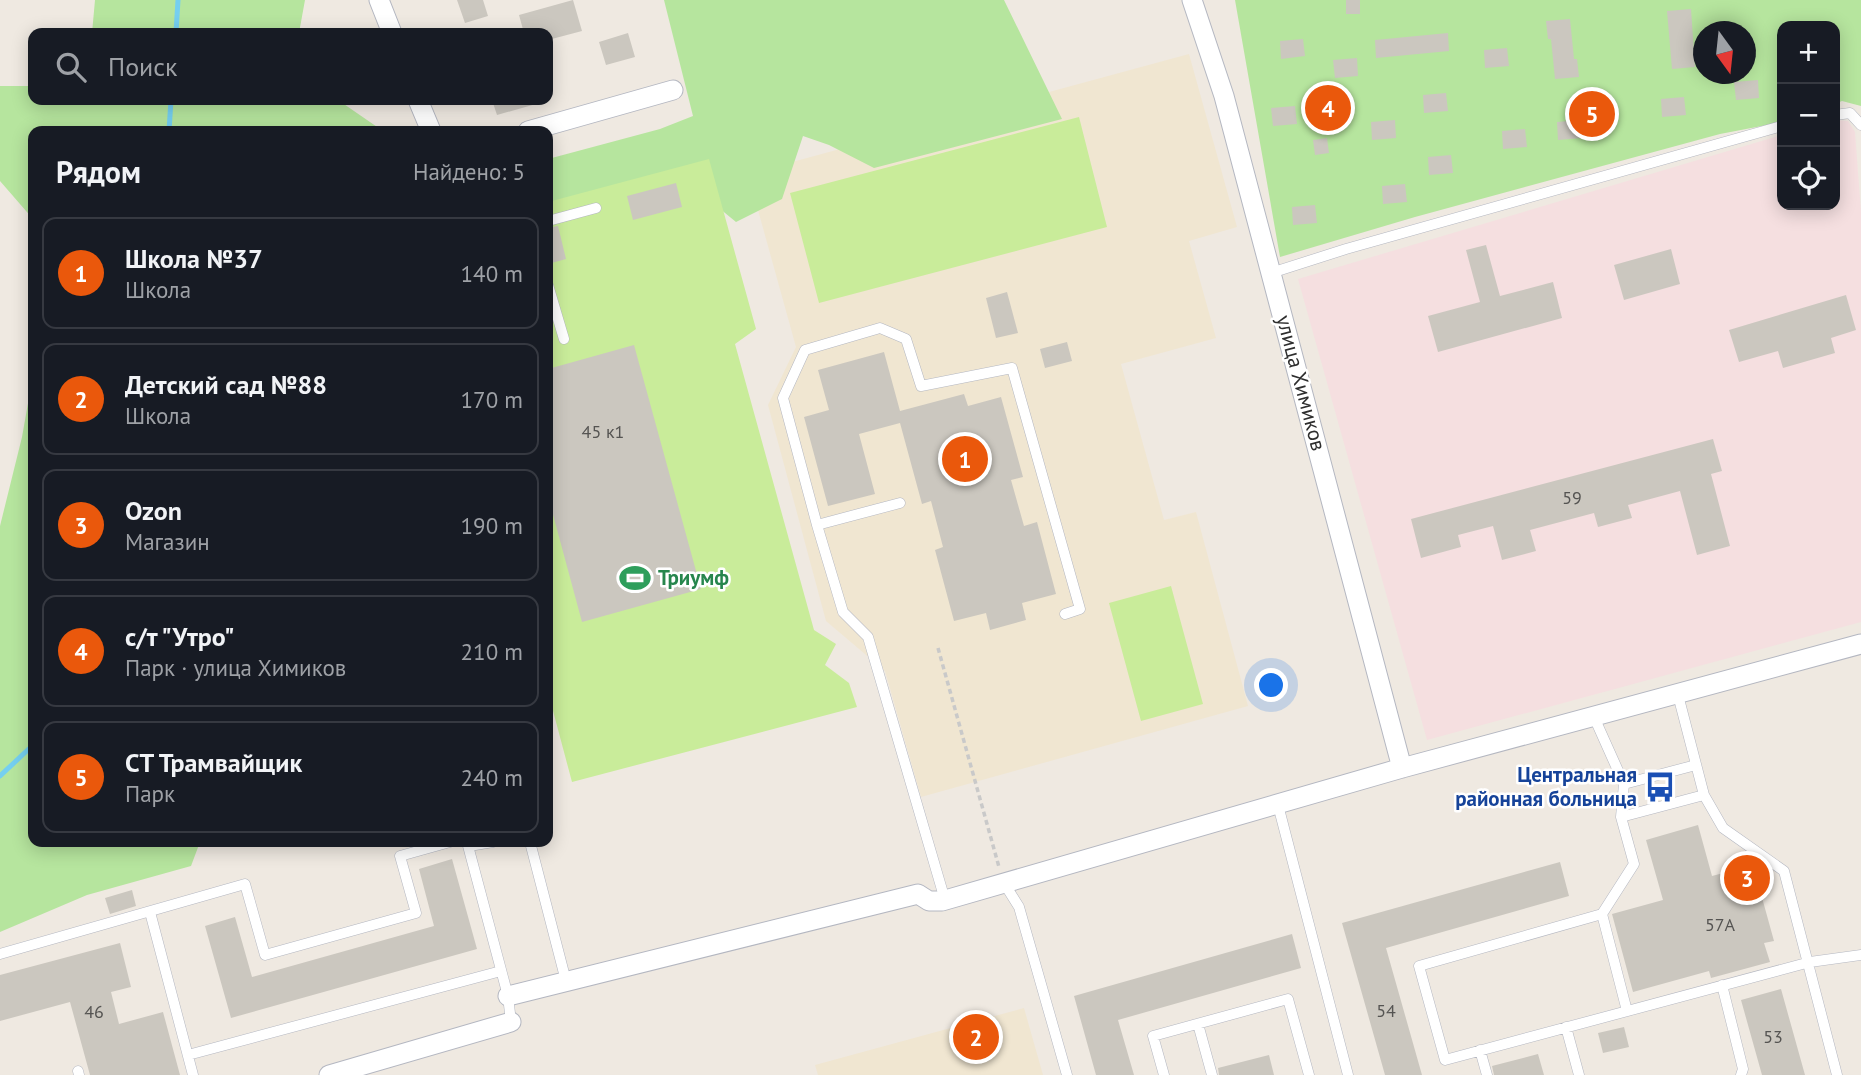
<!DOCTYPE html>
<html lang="ru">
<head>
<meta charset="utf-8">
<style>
  :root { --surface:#171b24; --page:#20242c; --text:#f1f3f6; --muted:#9ea1a6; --line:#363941; --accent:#ea580c }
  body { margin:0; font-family:"PT Sans",sans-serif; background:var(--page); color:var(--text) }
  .controls { position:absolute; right:21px; top:21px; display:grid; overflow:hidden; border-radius:14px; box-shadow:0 4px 18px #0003 }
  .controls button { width:63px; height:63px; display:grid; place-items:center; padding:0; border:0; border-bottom:2px solid var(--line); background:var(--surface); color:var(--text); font:35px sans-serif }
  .compass { position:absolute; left:1693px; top:21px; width:63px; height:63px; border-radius:50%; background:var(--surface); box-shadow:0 4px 18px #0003; rotate:165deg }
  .you { position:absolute; left:1272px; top:686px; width:24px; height:24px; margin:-18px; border:5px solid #fff; border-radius:50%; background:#1a73e8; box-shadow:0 0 0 10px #1a73e833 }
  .badge { display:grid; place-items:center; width:46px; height:46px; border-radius:50%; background:var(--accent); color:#fff; font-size:23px; font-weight:700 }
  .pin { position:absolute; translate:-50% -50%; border:4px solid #fff; box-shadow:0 2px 7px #0006 }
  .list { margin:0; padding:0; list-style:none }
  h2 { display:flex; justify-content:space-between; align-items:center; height:91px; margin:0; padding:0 28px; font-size:30px }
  h2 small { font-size:23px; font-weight:400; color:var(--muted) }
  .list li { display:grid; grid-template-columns:46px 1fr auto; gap:21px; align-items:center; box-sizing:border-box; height:112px; margin:0 14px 14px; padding:0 14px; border:2px solid var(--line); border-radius:14px }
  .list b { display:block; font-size:26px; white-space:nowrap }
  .list p { margin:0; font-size:23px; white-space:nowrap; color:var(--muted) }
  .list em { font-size:23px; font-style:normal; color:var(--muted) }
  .icon { flex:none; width:38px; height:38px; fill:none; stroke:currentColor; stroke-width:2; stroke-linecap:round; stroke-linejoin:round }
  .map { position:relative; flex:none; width:1861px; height:1075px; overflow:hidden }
  .search { position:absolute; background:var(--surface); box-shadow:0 4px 18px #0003; left:28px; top:28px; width:525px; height:77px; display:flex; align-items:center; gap:18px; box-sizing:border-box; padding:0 24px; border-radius:14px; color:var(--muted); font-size:26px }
  .panel { position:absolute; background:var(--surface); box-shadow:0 4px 18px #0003; left:28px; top:126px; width:525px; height:721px; border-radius:14px }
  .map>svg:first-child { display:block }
  .education { fill:#f0e6d1 }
  .medical { fill:#f5dfe0 }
  .green { fill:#b6e59e; fill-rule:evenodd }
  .pitch { fill:#c9ec9a }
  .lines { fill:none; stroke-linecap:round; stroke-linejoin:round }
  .stream { stroke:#75cff0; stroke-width:5 }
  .building { fill:#cbc7bf }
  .service-casing { stroke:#b4b7c1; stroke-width:11 }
  .minor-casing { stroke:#b4b7c1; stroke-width:21 }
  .path { stroke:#c9c9c9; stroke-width:3.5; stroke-dasharray:5 3.5; stroke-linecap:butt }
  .service { stroke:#fff; stroke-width:10 }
  .minor { stroke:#fff; stroke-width:19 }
  .labels { text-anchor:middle; stroke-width:5; stroke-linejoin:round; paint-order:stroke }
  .number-label { font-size:18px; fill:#555452 }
  .street-label { font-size:21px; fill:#2e2e2e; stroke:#fff }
  .leisure-label { font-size:21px; font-weight:bold; fill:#27864d; stroke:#fff; text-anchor:start }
  .transit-label { font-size:21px; font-weight:bold; fill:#164399; stroke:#fff; text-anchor:end }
</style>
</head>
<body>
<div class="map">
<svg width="1861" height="1075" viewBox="0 0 1861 1075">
  <rect width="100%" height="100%" fill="#efe9e1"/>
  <!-- education -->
  <path class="education" d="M 1189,54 L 1237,227 L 1189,241 L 1216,338 L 1121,364 L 1164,520 L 1196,512 L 1248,706 L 921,797 L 885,671 L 826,621 L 768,405 L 796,347 L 748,174 Z
    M 1024,1008 L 1043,1075 L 818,1075 L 815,1065 Z"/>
  <!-- medical -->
  <path class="medical" d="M 1835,120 L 1848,121 L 1855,132 L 1861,212 L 1861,622 L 1427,740 L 1298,279 L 1782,135 L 1782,205 L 1835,205 Z"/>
  <!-- green -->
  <path class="green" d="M 95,0 L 305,0 L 299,33 L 92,33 Z
    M 664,0 L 1004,0 L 1062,119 L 874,168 L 829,145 L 803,136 L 782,199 L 736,222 L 685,180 L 548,218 L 548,159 L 660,129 L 693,116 Z
    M 1235,0 L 1861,0 L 1861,106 L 1842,101 L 1835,104 L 1835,26 L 1782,26 L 1782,122 L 1720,134 L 1415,217 L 1280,257 ZM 1703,32 L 1745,32 L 1745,74 L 1703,74 Z
    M 0,86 L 33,86 L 33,100 L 338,100 L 383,131 L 33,131 L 33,219 L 0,181 Z
    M 33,375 L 33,842 L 200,842 L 191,866 L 87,895 L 0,932 L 0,526 L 22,437 Z"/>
  <!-- pitch -->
  <path class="pitch" d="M 1079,117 L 1107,227 L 819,303 L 790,193 Z
    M 709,159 L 756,329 L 735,344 L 814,630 L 836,644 L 825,665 L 849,683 L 857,707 L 572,782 L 548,692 L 548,202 Z
    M 1171,586 L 1203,704 L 1141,721 L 1109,603 Z"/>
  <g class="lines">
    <!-- stream -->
    <path class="stream" d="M 176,33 L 178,0
      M 169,131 L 171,100
      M 0,776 L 33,745"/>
  </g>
  <!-- building -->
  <path class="building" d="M 457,0 L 483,0 L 488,16 L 465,23 Z
    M 573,0 L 582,31 L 548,40 L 548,33 L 524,33 L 519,15 Z
    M 1346,0 L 1360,0 L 1360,14 L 1346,14 Z
    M 1691,9 L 1695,67 L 1672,69 L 1667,11 Z
    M 1570,19 L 1574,59 L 1577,59 L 1579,77 L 1555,79 L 1551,39 L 1548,39 L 1546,21 Z
    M 628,33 L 635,57 L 606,65 L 599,42 Z
    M 1448,33 L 1449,51 L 1376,58 L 1375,40 Z
    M 1303,39 L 1305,56 L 1281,59 L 1280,41 Z
    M 1507,48 L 1509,66 L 1485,68 L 1484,50 Z
    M 1357,58 L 1358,76 L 1335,78 L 1333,60 Z
    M 1758,80 L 1759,98 L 1736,100 L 1734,82 Z
    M 1446,93 L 1448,111 L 1424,113 L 1423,95 Z
    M 1684,97 L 1686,115 L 1662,117 L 1661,99 Z
    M 492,100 L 535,100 L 536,104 L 497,115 Z
    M 1295,106 L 1297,124 L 1273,126 L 1271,108 Z
    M 1395,120 L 1396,138 L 1372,140 L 1371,122 Z
    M 1580,120 L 1582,138 L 1558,140 L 1557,122 Z
    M 1525,129 L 1527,147 L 1503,149 L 1502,131 Z
    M 1327,138 L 1329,153 L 1315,155 L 1313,140 Z
    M 1451,155 L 1453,173 L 1429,175 L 1428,157 Z
    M 676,183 L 682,207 L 633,220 L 627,196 Z
    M 1405,184 L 1407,202 L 1383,204 L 1382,186 Z
    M 1315,205 L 1317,223 L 1293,225 L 1292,207 Z
    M 558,226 L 566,259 L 548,264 L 548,228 Z
    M 1486,245 L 1500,296 L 1553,282 L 1562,318 L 1438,352 L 1428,316 L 1480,302 L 1466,250 Z
    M 1671,249 L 1680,284 L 1624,300 L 1614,265 Z
    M 1007,292 L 1018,333 L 996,338 L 986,298 Z
    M 1846,295 L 1856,330 L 1831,338 L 1835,353 L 1783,368 L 1778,351 L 1739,362 L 1729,330 Z
    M 1067,342 L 1072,361 L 1045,368 L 1040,349 Z
    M 634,345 L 701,589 L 582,622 L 548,496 L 548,369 Z
    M 884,352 L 900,411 L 964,394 L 968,406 L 1001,397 L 1023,477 L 1011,480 L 1024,526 L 1037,522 L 1056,594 L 1022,603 L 1026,620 L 990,630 L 986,613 L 954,621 L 935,550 L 943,547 L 931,501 L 922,504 L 900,423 L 859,434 L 875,494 L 828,506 L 804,417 L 829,410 L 818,370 Z
    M 1713,439 L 1722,471 L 1711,474 L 1730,546 L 1697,555 L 1680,491 L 1628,505 L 1632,518 L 1598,527 L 1594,513 L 1530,530 L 1536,551 L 1502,560 L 1493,526 L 1458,535 L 1461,547 L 1421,558 L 1411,519 Z
    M 1698,825 L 1712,876 L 1753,865 L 1774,941 L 1764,943 L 1770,962 L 1711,978 L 1709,971 L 1633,992 L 1612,914 L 1663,900 L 1646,840 Z
    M 452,859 L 477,949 L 231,1018 L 205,926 L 235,917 L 252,977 L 434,926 L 419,869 Z
    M 1560,862 L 1569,896 L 1386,948 L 1422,1075 L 1385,1075 L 1342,923 Z
    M 132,890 L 136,906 L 110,914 L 105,898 Z
    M 1292,934 L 1301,968 L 1118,1020 L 1134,1075 L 1096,1075 L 1074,996 Z
    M 120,943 L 131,987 L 111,992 L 119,1024 L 163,1012 L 180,1075 L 90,1075 L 70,1002 L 0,1021 L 0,975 Z
    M 1781,989 L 1805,1075 L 1762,1075 L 1741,1000 Z
    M 1624,1027 L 1629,1047 L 1603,1053 L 1598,1033 Z
    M 1538,1054 L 1544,1075 L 1494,1075 L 1492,1066 Z
    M 1269,1055 L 1274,1075 L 1219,1075 L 1218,1068 Z"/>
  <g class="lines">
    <!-- service casing -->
    <g class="service-casing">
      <path id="service" d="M 1835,115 L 1850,113 L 1861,125
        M 548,221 L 596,208
        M 1271,273 L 1346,249 L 1782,126
        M 548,285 L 564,339
        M 900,503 L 817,525 L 783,398 L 805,350 L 880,328 L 906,339 L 921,386 L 1012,368 L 1080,609 L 1065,614
        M 817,525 L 843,612 L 868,637 L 945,900
        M 1678,695 L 1704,795 L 1723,828 L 1784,871 L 1837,1075
        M 1594,717 L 1624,784 L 1621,817 L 1634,864 L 1602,914 L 1419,966 L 1445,1060 L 1810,962 L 1861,955
        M 1624,784 L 1696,765
        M 1278,805 L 1348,1075
        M 1621,817 L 1704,795
        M 467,842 L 508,996 L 511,1022
        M 530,842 L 566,981
        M 469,846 L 493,842
        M 1004,883 L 1019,907 L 1067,1075
        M 150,912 L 193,1075
        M 1602,914 L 1627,1011
        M 0,954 L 245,884 L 265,955 L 416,913 L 400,856 L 450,842
        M 1722,985 L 1743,1069 L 1741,1075
        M 1198,1024 L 1212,1075
        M 1566,1027 L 1579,1075
        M 1480,1050 L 1487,1075
        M 188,1055 L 501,971
        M 78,1071 L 79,1075
        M 1164,1075 L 1153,1036 L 1288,999 L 1309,1075"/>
    </g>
    <!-- minor casing -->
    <g class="minor-casing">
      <path id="minor" d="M 379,0 L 392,33
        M 1192,0 L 1224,96 L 1402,768
        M 418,100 L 431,131
        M 528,131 L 673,90
        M 508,996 L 918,894 L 929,901 L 942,901 L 1402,768 L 1861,644
        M 329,1075 L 511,1022"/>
    </g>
    <!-- path -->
    <path class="path" d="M 938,648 L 999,867"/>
    <!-- service -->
    <use href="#service" class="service"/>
    <!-- minor -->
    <use href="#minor" class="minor"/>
  </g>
  <!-- icons -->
  <defs>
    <g id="stadium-bare" transform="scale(2.415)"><path d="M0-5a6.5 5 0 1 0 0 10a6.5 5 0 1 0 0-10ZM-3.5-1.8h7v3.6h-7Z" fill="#2e9e5b" stroke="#fff" stroke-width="2.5" paint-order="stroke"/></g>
    <g id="bus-bare" transform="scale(2.415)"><path d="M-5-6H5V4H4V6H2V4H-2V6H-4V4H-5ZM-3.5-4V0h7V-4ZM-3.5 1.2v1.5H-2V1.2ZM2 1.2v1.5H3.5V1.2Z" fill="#1a4fb4" stroke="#fff" stroke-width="2.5" paint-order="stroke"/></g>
  </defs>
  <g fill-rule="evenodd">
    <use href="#stadium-bare" x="635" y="578"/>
    <use href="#bus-bare" x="1660" y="787"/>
  </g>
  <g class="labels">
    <!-- number labels -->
    <g class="number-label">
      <text x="603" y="438">45 к1</text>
      <text x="1572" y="504">59</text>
      <text x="1720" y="931">57А</text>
      <text x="1386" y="1017">54</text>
      <text x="94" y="1018">46</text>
      <text x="1773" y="1043">53</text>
    </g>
    <!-- street labels -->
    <g class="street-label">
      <text transform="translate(1301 383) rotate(75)" y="7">улица Химиков</text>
    </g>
    <!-- leisure labels -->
    <g class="leisure-label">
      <text x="658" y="585">Триумф</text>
    </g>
    <!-- transit labels -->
    <g class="transit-label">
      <text x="1637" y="782">Центральная<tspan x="1637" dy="24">районная больница</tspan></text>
    </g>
  </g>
</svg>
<div class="controls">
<button>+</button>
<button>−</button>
<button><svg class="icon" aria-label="locate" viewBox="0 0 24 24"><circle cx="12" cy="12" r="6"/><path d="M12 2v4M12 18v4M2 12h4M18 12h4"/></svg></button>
</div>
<svg class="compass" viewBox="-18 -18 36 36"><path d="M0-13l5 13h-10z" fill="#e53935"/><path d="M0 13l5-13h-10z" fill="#9ea1a6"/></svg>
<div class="you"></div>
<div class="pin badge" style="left:965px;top:459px">1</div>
<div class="pin badge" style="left:976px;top:1037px">2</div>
<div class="pin badge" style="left:1747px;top:878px">3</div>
<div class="pin badge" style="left:1328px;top:108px">4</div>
<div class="pin badge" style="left:1592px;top:114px">5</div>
<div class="search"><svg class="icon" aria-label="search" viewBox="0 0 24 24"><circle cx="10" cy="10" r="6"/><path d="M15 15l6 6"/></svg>Поиск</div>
<section class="panel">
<h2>Рядом<small>Найдено: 5</small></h2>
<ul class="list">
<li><span class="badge">1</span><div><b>Школа №37</b><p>Школа</p></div><em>140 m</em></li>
<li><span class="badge">2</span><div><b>Детский сад №88</b><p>Школа</p></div><em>170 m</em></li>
<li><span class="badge">3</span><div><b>Ozon</b><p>Магазин</p></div><em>190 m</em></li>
<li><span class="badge">4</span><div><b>с/т &quot;Утро&quot;</b><p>Парк · улица Химиков</p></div><em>210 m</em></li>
<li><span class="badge">5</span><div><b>СТ Трамвайщик</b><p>Парк</p></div><em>240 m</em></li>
</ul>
</section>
</div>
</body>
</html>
